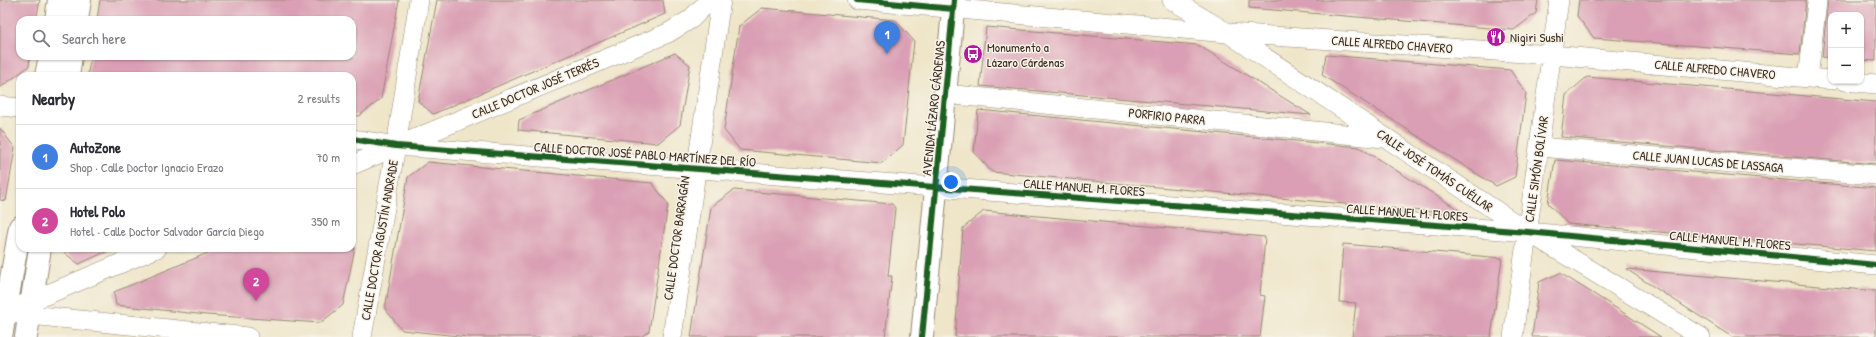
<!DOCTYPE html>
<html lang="en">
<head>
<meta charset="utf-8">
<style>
  :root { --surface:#fff; --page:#f7f7f7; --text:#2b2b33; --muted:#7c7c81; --line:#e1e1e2; --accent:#d93025 }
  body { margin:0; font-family:"Patrick Hand",sans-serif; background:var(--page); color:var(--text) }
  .controls { position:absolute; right:12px; top:12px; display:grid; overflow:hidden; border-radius:8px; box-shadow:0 1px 3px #0004 }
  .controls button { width:36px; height:36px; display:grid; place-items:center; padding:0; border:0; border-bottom:1px solid var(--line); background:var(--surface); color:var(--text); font:20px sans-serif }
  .you { position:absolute; left:951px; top:182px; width:14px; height:14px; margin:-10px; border:3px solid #fff; border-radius:50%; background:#1a73e8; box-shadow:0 0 0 6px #1a73e833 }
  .badge { display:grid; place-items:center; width:26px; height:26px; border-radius:50%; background:var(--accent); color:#fff; font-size:13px; font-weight:700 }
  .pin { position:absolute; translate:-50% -33px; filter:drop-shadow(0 1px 2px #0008) }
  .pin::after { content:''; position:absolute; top:21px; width:14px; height:12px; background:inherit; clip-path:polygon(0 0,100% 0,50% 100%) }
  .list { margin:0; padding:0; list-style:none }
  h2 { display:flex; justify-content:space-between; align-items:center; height:52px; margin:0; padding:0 16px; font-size:17px }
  h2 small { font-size:13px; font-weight:400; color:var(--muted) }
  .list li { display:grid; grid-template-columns:26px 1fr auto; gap:12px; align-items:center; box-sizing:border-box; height:64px; padding:0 16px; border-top:1px solid var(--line) }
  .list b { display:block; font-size:15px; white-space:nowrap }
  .list p { margin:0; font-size:13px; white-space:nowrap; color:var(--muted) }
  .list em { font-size:13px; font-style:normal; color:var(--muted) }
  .icon { flex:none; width:22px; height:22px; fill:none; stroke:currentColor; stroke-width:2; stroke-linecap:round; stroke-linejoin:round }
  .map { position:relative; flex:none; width:1876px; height:337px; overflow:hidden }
  .search { position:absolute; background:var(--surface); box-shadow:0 1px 3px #0004; left:16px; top:16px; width:340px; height:44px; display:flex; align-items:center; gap:10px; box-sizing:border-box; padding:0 14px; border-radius:12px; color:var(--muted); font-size:15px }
  .panel { position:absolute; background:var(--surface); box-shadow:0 1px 3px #0004; left:16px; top:72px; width:340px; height:180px; border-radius:12px }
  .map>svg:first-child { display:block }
  .building { fill:#da9fb4 }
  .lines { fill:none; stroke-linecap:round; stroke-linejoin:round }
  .minor-casing { stroke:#958874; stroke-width:20 }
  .major-casing { stroke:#958874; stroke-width:24 }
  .minor { stroke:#fff; stroke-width:19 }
  .major { stroke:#fff; stroke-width:22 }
  .cycleway-casing { stroke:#f7f3e8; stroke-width:8 }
  .cycleway { stroke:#1b5e20; stroke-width:6 }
  .labels { text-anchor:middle; stroke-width:3; stroke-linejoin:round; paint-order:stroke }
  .poi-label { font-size:13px; fill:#3b2a1e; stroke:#f7f3e8; text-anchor:start }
  .street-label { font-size:13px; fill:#3b2a1e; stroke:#f7f3e8 }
</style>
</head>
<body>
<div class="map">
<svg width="1876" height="337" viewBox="0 0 1876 337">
  <rect width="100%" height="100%" fill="#f7f3e8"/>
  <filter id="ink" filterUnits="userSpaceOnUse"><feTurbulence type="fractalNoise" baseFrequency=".025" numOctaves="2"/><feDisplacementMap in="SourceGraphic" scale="8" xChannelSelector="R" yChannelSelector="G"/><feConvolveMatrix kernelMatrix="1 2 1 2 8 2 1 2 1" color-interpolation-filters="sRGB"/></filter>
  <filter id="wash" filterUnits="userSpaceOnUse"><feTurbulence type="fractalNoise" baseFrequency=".012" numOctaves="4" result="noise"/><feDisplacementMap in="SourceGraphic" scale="16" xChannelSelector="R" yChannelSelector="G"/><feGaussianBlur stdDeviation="0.9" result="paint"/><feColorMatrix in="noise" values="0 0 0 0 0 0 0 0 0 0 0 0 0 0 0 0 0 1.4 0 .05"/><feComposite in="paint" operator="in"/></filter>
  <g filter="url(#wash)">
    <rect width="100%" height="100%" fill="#efe6ca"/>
    <g id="blocks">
      <!-- building -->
      <path class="building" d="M 0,0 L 40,0 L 36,20 L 20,20 L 20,56 L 30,56 L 29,66 L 0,88 Z
        M 100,0 L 399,0 L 381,99 L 359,116 L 352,115 L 352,76 L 91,76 L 88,72 L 91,56 L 352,56 L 352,20 L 97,20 Z
        M 437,0 L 663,0 L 665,14 L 433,114 L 418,101 Z
        M 1249,0 L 1538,0 L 1536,13 L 1514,30 L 1249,8 Z
        M 1579,0 L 1806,0 L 1800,54 L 1594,38 L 1577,16 Z
        M 1828,0 L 1876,0 L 1876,61 L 1861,60 L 1861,15 L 1831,15 L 1831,58 L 1822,57 Z
        M 762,8 L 895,20 L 914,41 L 903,145 L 882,163 L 740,150 L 724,130 L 739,26 Z
        M 986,27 L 1198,45 L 1311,115 L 980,86 Z
        M 675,53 L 690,65 L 680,125 L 658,143 L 518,130 L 519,120 Z
        M 1326,55 L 1510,70 L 1526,93 L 1515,177 L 1496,186 L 1322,75 Z
        M 1587,77 L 1876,102 L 1876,164 L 1561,137 L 1566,95 Z
        M 978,110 L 1359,147 L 1467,215 L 992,172 L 974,152 Z
        M 0,128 L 15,148 L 6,201 L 0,200 Z
        M 1555,160 L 1876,188 L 1876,251 L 1568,224 L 1548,203 Z
        M 428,162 L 652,183 L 668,204 L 649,331 L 641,337 L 468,337 L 402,330 L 385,309 L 408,177 Z
        M 734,190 L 892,204 L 895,208 L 888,276 L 892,276 L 885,337 L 691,337 L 711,207 Z
        M 984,211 L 1265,237 L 1260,295 L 1265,296 L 1260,337 L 955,337 L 963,228 Z
        M 1343,244 L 1502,258 L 1491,337 L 1352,337 L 1356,303 L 1339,302 Z
        M 58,248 L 114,248 L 79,264 Z
        M 220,248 L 355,248 L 343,305 L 320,323 L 207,315 L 116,305 L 114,292 Z
        M 1626,269 L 1876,291 L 1876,337 L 1732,337 Z
        M 1560,273 L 1616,308 L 1661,337 L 1532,337 L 1539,282 Z"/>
    </g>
  </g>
  <g filter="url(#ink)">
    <use href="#blocks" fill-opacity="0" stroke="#958874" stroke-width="1"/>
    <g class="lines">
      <!-- minor casing -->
      <g class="minor-casing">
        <path id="minor" d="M 857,0 L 1228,33 L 1552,55 L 1831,80
          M 1172,0 L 1228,33 L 1528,232 L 1701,337
          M 1808,78 L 1817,2
          M 1845,81 L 1876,84
          M 945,94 L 1384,138
          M 0,106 L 20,108
          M 352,139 L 396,146 L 1528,232 L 1876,265
          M 1539,147 L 1876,175
          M 352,165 L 668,33 L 691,19 L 710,0
          M 20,306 L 157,248
          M 0,312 L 248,337
          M 362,337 L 396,146 L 419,0
          M 672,337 L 721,0
          M 1513,337 L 1559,0"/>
      </g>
      <!-- major casing -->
      <g class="major-casing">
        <path id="major" d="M 56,20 L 59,0
          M 77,20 L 80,0
          M 46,76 L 50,56
          M 68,76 L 71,56
          M 1,337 L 20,227
          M 26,337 L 40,248
          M 922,337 L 954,0"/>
      </g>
      <!-- minor -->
      <use href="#minor" class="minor"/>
      <!-- major -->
      <use href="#major" class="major"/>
      <!-- cycleway casing -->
      <g class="cycleway-casing">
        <path id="cycleway" d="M 857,0 L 954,9
          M 352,139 L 396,146 L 1528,232 L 1876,265
          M 922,337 L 954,0"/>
      </g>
      <!-- cycleway -->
      <use href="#cycleway" class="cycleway"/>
    </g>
  </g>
  <!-- icons -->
  <defs>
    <g id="restaurant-disc" transform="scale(1)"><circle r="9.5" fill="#b5179e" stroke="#f7f3e8"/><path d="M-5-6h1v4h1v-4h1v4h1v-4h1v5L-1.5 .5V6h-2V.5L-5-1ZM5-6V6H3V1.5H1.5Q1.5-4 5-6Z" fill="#fff"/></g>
    <g id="bus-disc" transform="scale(1)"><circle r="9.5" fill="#b5179e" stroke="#f7f3e8"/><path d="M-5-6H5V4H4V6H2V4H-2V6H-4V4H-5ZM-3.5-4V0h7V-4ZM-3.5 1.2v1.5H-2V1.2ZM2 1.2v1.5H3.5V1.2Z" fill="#fff"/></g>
  </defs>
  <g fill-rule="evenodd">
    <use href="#restaurant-disc" x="1496" y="37"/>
    <use href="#bus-disc" x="973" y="54"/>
  </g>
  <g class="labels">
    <!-- poi labels -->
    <g class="poi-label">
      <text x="1510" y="42">Nigiri Sushi</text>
      <text x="987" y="52">Monumento a<tspan x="987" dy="15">Lázaro Cárdenas</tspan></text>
    </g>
    <!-- street labels -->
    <g class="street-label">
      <text transform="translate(1392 44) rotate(4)" y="5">CALLE ALFREDO CHAVERO</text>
      <text transform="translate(1715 69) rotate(5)" y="5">CALLE ALFREDO CHAVERO</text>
      <text transform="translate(535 88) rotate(-23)" y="5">CALLE DOCTOR JOSÉ TERRÉS</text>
      <text transform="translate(933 108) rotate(-84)" y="5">AVENIDA LÁZARO CÁRDENAS</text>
      <text transform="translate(1167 116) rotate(6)" y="5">PORFIRIO PARRA</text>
      <text transform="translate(645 154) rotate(4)" y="5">CALLE DOCTOR JOSÉ PABLO MARTÍNEZ DEL RÍO</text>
      <text transform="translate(1708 161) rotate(5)" y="5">CALLE JUAN LUCAS DE LASSAGA</text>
      <text transform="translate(1536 169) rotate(-82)" y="5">CALLE SIMÓN BOLÍVAR</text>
      <text transform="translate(1435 170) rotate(34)" y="5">CALLE JOSÉ TOMÁS CUÉLLAR</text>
      <text transform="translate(1084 187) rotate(4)" y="5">CALLE MANUEL M. FLORES</text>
      <text transform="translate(1407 212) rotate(4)" y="5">CALLE MANUEL M. FLORES</text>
      <text transform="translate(676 238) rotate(-82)" y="5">CALLE DOCTOR BARRAGÁN</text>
      <text transform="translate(379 240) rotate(-80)" y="5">CALLE DOCTOR AGUSTÍN ANDRADE</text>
      <text transform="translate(1730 240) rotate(5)" y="5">CALLE MANUEL M. FLORES</text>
    </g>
  </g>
</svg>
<div class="controls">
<button>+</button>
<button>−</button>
</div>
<div class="you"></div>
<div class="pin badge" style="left:887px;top:54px;background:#3f7fe0">1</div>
<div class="pin badge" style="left:256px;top:301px;background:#d1479c">2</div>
<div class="search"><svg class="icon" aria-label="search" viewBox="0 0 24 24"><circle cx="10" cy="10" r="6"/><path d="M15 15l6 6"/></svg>Search here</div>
<section class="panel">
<h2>Nearby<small>2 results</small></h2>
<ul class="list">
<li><span class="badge" style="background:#3f7fe0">1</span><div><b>AutoZone</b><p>Shop · Calle Doctor Ignacio Erazo</p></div><em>70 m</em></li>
<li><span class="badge" style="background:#d1479c">2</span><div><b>Hotel Polo</b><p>Hotel · Calle Doctor Salvador García Diego</p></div><em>350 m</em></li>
</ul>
</section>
</div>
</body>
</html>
